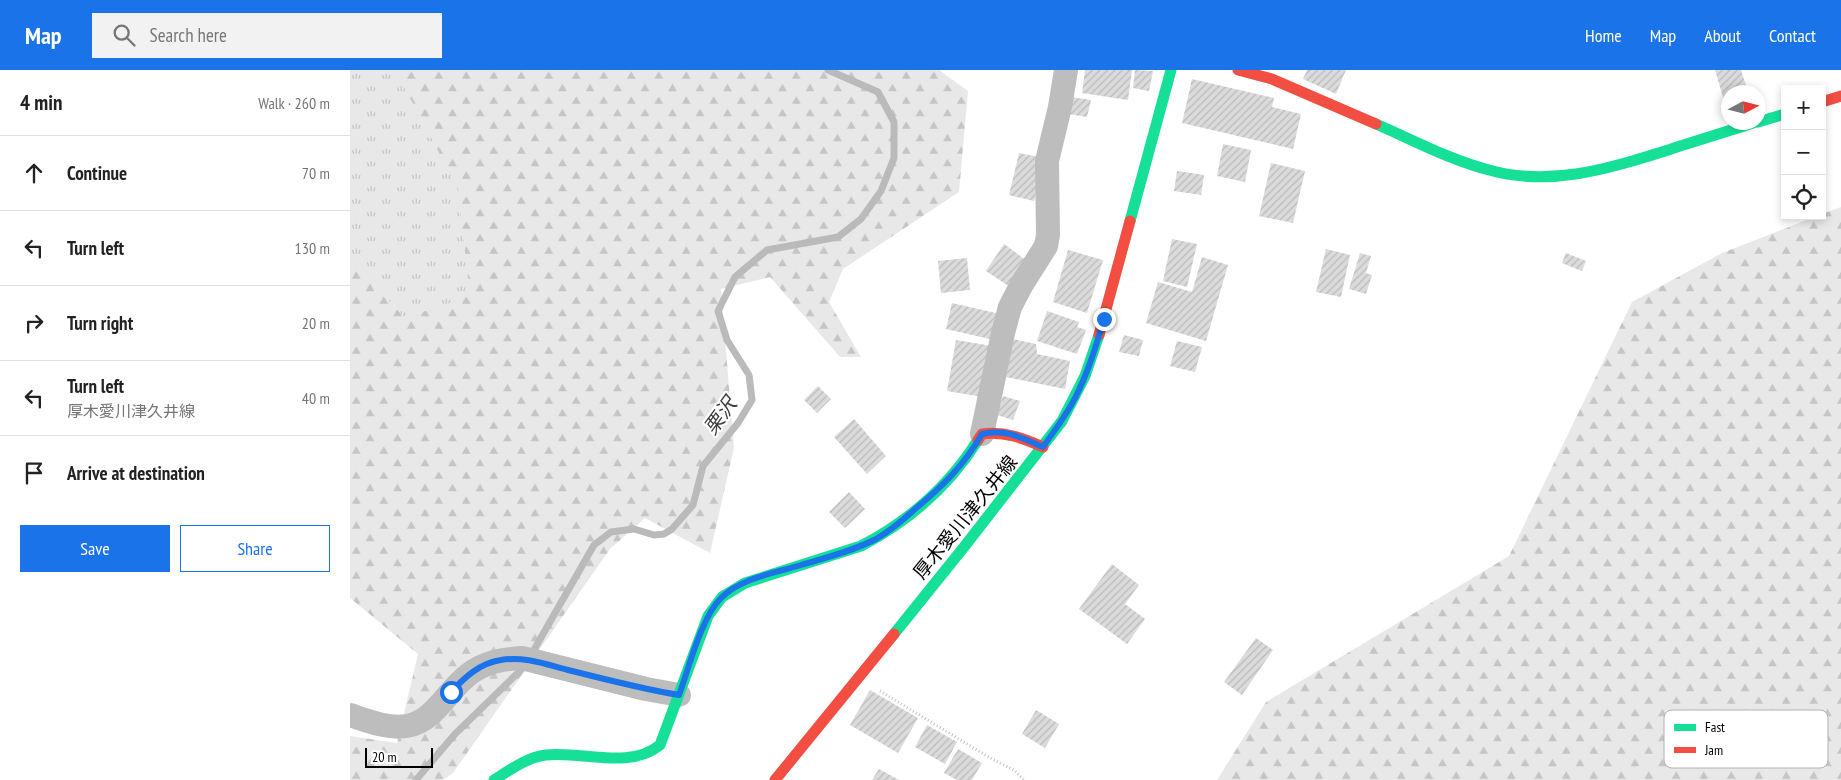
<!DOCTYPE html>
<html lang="en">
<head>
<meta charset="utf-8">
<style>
  :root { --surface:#fff; --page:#f2f2f2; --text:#222; --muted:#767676; --line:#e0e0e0; --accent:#1a73e8 }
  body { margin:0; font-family:"PT Sans Narrow","Noto Sans JP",sans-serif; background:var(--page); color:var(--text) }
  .controls { position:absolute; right:15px; top:15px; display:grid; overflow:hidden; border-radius:0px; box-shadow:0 2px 8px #0003 }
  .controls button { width:45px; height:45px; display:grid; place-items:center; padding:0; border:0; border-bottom:1px solid var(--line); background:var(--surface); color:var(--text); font:25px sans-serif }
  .compass { position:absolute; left:1371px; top:15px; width:45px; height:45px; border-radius:50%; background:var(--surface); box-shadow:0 2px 8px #0003; rotate:83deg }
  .scale { position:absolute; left:15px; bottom:12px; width:68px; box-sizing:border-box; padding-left:5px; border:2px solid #000; border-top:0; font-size:14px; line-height:18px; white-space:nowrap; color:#000; -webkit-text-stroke:4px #fff; paint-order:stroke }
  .stop { position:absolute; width:15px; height:15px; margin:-11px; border:4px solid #1a73e8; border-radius:50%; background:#fff }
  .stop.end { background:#1a73e8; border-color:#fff; box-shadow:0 1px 5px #0008 }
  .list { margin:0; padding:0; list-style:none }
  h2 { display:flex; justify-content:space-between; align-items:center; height:65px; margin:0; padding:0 20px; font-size:21px }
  h2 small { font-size:16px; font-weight:400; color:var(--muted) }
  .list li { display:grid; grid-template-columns:32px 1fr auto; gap:15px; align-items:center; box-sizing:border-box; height:75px; padding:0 20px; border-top:1px solid var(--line) }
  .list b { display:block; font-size:19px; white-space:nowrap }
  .list p { margin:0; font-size:16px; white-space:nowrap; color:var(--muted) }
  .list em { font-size:16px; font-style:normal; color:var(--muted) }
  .actions { display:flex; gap:10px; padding:15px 20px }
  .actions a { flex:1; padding:11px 0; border:1px solid var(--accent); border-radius:0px; text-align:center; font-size:18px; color:var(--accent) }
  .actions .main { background:var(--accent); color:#fff }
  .icon { flex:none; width:28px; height:28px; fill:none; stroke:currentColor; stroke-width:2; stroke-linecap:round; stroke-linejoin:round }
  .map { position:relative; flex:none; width:1491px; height:710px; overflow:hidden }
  header { display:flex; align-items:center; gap:30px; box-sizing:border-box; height:70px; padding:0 25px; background:var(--accent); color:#fff }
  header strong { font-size:24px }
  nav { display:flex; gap:28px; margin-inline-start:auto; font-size:18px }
  .search { width:350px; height:45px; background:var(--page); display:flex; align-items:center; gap:12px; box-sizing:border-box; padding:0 18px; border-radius:0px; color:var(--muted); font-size:19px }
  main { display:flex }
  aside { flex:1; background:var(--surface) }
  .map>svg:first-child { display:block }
  .grass { fill:url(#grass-tufts) }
  .forest { fill:url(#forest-firs) }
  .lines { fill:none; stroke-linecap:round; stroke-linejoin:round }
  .stream { stroke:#bababa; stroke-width:7 }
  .building { fill:url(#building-hatch) }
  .path { stroke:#c2c2c2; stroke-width:3; stroke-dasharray:1 2.5; stroke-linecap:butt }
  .street { stroke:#bdbdbd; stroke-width:24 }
  .fast { stroke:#16e098; stroke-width:11 }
  .jam { stroke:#f24e42; stroke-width:11 }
  .route { stroke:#1a73e8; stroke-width:6 }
  .labels { text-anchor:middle; stroke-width:4; stroke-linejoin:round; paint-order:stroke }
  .street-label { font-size:19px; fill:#000; stroke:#fff }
  .water-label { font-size:20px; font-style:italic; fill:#3d3d3d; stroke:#fff }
  .key { fill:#fff; stroke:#b2b2b2; stroke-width:1 }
  .key-label { font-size:14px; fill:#000 }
</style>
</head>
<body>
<header>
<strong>Map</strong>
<div class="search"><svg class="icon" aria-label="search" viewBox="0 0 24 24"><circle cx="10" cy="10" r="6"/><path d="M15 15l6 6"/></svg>Search here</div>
<nav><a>Home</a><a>Map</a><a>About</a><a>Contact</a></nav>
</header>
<main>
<aside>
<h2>4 min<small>Walk · 260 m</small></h2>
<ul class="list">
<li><svg class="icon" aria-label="ahead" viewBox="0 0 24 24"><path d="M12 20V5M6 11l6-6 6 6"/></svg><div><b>Continue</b></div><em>70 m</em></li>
<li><svg class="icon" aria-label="left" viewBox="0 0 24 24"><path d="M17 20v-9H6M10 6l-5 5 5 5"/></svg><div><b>Turn left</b></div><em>130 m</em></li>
<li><svg class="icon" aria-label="right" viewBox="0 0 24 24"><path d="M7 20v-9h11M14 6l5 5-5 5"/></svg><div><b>Turn right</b></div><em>20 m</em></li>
<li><svg class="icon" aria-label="left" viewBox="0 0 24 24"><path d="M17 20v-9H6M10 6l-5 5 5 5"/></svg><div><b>Turn left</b><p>厚木愛川津久井線</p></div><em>40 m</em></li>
<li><svg class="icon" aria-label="arrive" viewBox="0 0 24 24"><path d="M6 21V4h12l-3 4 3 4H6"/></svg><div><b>Arrive at destination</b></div></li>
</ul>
<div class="actions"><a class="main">Save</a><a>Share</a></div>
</aside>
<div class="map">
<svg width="1491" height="710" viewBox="0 0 1491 710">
  <defs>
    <pattern id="grass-tufts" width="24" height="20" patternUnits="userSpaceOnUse" patternTransform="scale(1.25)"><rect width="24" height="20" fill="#e8e8e8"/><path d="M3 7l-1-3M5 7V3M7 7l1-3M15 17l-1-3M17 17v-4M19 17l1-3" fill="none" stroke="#c5c5c5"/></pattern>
    <pattern id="forest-firs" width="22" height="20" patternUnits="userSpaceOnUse" patternTransform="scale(1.25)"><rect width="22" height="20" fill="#e8e8e8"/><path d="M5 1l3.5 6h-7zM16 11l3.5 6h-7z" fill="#c5c5c5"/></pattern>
    <pattern id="building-hatch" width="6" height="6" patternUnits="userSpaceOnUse" patternTransform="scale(1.25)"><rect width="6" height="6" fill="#dbdbdb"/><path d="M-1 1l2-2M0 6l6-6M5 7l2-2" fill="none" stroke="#bababa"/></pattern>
  </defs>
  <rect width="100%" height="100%" fill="#fff"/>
  <!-- grass -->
  <path class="grass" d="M 0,0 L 107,0 L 169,233 L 0,263 Z"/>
  <!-- forest -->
  <path class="forest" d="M 45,0 L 589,0 L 618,21 L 609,122 L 493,199 L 479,232 L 511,287 L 490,287 L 420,207 L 371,219 L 384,378 L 360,483 L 295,448 L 260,479 L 103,703 L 93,710 L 0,710 L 0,666 L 47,673 L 68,584 L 0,528 L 0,189 L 55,248 L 120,226 L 108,118 Z
    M 1491,137 L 1491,710 L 867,710 L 916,632 L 1159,486 L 1282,232 L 1372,183 L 1467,146 L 1472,146 L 1472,144 Z"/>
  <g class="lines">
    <!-- stream -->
    <path class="stream" d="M 181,585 L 244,475 L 261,462 L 284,459 L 304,465 L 314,464 L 322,459 L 343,435 L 353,396 L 388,353 L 402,330 L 399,305 L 377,270 L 368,241 L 385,207 L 417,180 L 488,167 L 511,149 L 531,121 L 544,88 L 544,52 L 528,22 L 478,0
      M 66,710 L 105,664 L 176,595"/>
  </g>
  <!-- building -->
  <path class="building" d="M 735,0 L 782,0 L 778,30 L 732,23 Z
    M 785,0 L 803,1 L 799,21 L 783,18 Z
    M 957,0 L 996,0 L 986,24 L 953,9 Z
    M 1365,0 L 1391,0 L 1398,22 L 1378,22 L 1378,44 Z
    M 842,9 L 924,28 L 922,37 L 951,44 L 943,79 L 832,53 Z
    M 721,27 L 741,30 L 737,47 L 718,44 Z
    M 873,74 L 901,80 L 895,112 L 867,106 Z
    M 669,83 L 694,88 L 684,131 L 659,125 Z
    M 921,93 L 955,101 L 943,153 L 909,146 Z
    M 827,101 L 854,105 L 851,125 L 824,121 Z
    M 822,169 L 847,174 L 837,217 L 813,211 Z
    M 654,174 L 677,191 L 660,217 L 636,201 Z
    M 976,179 L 1000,185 L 991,227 L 966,222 Z
    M 718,180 L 753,190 L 737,243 L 703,232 Z
    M 1010,183 L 1021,186 L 1016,203 L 1022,205 L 1016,224 L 999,219 Z
    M 1216,183 L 1236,191 L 1232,201 L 1212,193 Z
    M 852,187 L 878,195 L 856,271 L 796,253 L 808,212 L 842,222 Z
    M 617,188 L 620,220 L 591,223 L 588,191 Z
    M 602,233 L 650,244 L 644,270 L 596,259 Z
    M 697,241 L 729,252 L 727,257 L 736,260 L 727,284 L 687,271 Z
    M 774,265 L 793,270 L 789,286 L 769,282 Z
    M 663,269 L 686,274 L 687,284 L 720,291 L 715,319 L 656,307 Z
    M 606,270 L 642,276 L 633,327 L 597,321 Z
    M 827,271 L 852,277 L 845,302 L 820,296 Z
    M 468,316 L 481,329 L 467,343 L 454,330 Z
    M 653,326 L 670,331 L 663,350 L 647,345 Z
    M 504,349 L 536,386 L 517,404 L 484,367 Z
    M 499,422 L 515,439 L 495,458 L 479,442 Z
    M 762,494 L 789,515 L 775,534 L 795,549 L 777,574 L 729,539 Z
    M 906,568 L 923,580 L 892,625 L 874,612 Z
    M 520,620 L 568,648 L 548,683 L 500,655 Z
    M 686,640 L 709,654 L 695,678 L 672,664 Z
    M 577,655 L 607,672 L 595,694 L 565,677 Z
    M 608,679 L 632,693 L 622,710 L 607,710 L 594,703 Z
    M 529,699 L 549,710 L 522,710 Z"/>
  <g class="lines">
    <!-- path -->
    <path class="path" d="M 530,621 L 642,689 L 664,700 L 674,710"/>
    <!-- street -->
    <path class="street" d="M 632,364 L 653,263 L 660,237 L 672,214 L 696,176 L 698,165 L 697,91 L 710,37 L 716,0
      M 0,645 C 18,651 38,659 57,656 C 85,651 97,621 118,605 C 134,592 153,589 172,588 L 296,619 L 329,625"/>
    <!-- fast -->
    <path class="fast" d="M 1408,52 L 1435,44
      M 1026,54 C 1063,70 1100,90 1139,100 C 1200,117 1257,99 1315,81 C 1345,71 1376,62 1406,52
      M 780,151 L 821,0
      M 544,564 L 614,477 L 712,351 L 735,306 L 749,265
      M 144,710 C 160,700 177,687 196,685 C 233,681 279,700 310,675 L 358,546 L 372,527 L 395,513 L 511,476 C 559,451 599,416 628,370"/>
    <!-- jam -->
    <path class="jam" d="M 888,0 L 922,9 L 1026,54
      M 1472,32 L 1491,26
      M 749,265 L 780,151
      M 628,370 L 632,364 C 654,361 673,368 693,377
      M 425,710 L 544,564"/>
  </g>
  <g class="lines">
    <!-- route -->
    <path class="route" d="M 101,622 C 115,607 130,593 151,590 C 174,586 195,594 218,600 C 255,609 292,619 329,625 C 339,598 351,548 371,528 C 391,508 425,503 451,495 C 475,488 503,481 526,469 C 540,461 553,450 565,439 C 593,416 614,395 632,364 C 655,358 672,368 693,377 C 704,361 716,346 725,328 C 738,303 746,276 754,249"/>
  </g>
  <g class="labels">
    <!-- street labels -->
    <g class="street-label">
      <text transform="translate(615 447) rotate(-51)" y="7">厚木愛川津久井線</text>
    </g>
    <!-- water labels -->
    <g class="water-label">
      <text transform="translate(370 346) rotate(-54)" y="7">栗沢</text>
    </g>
  </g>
  <!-- legend -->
  <rect x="1314" y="640" width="164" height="58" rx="8" class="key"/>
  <rect x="1324" y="654" width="22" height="7" fill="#16e098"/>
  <rect x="1324" y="677" width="22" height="6" fill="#f24e42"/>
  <g class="key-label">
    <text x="1355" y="662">Fast</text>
    <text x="1355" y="685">Jam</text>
  </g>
</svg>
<div class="controls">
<button>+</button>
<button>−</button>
<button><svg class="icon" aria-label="locate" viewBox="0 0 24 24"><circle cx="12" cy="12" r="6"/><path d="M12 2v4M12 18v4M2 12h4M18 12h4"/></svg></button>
</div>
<svg class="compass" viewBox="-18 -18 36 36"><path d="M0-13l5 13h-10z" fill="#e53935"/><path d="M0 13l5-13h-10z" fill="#767676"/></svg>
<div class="scale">20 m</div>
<div class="stop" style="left:101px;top:622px"></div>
<div class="stop end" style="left:754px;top:249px"></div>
</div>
</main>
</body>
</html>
